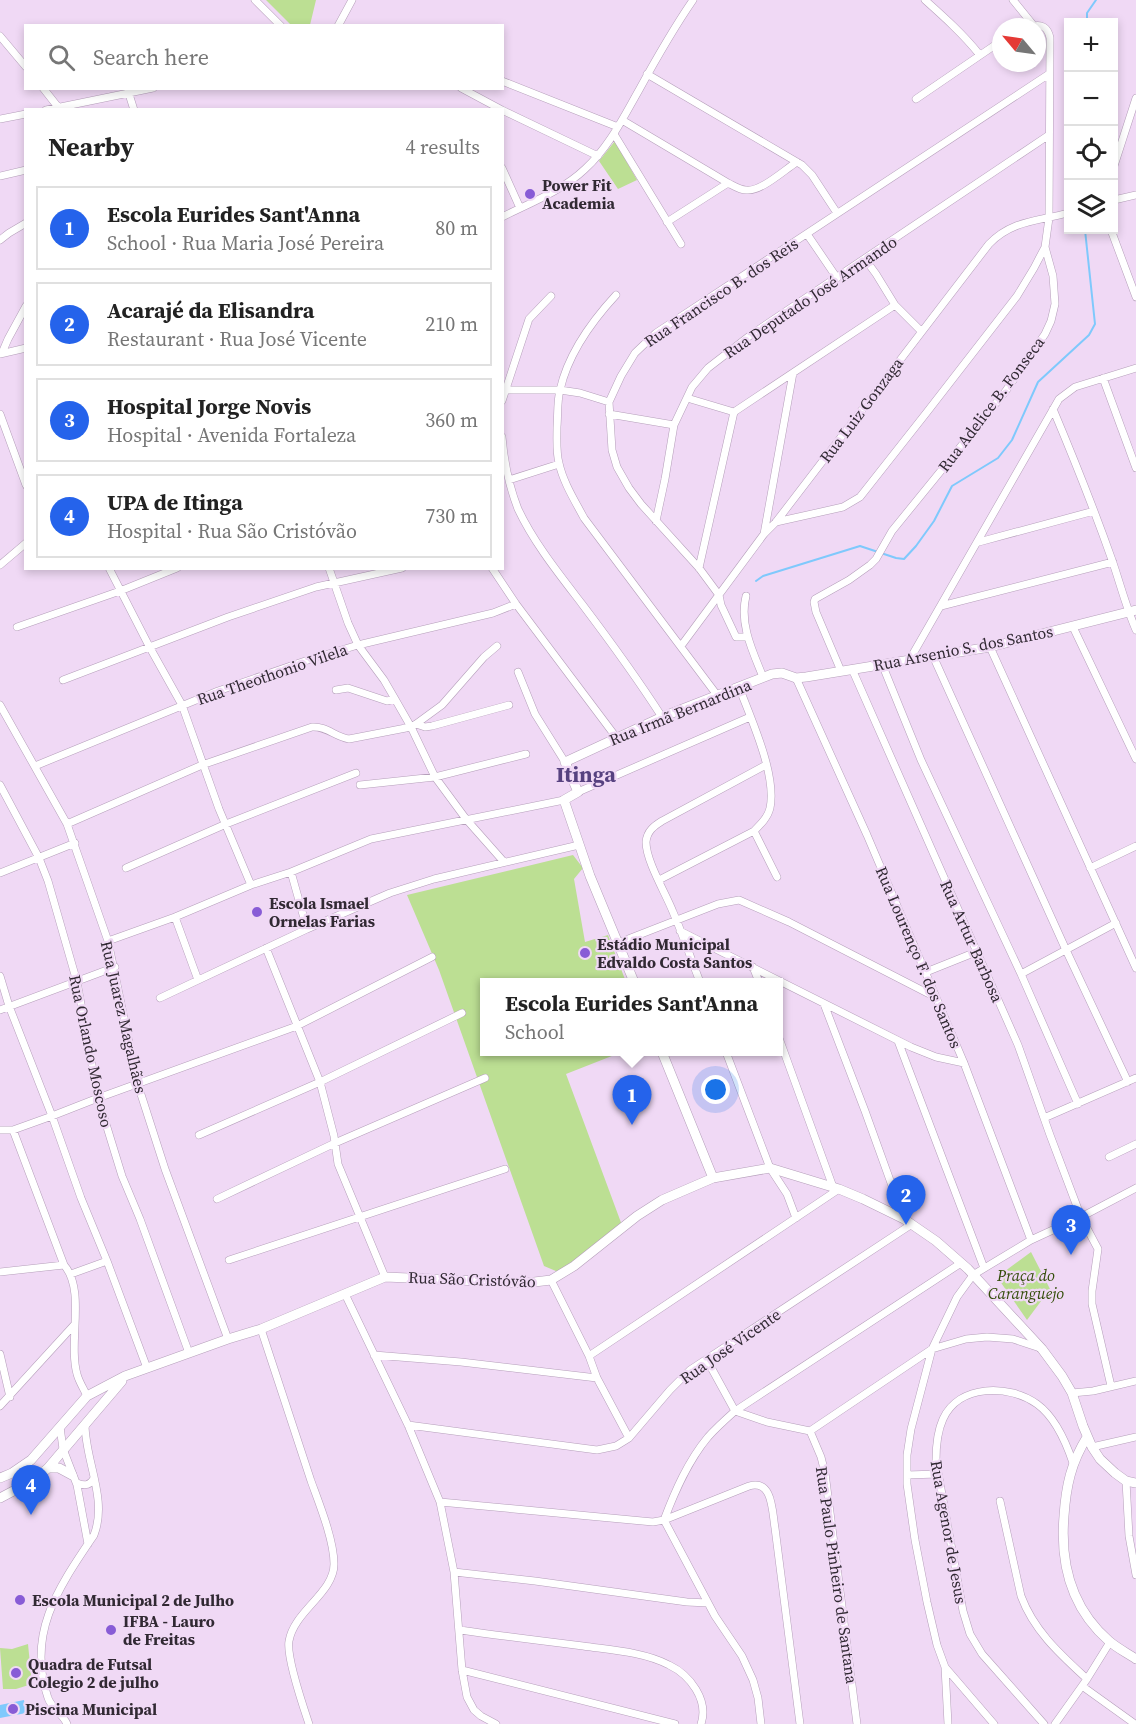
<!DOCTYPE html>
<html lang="en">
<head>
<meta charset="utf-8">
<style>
  :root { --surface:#fff; --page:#f6f6f6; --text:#222; --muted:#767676; --line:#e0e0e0; --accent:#2563eb }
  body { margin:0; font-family:"Source Serif 4",serif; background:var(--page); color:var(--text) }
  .controls { position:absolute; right:18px; top:18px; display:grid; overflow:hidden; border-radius:0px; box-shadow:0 3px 9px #0003 }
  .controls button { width:54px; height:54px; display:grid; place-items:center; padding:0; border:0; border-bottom:2px solid var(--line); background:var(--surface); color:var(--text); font:30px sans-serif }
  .compass { position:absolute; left:992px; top:18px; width:54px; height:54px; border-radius:50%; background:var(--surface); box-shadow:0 3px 9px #0003; rotate:299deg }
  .you { position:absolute; left:716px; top:1090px; width:21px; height:21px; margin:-15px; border:4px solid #fff; border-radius:50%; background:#1a73e8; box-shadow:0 0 0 9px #1a73e833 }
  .badge { display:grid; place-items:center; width:39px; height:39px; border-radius:50%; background:var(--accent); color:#fff; font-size:20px; font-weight:700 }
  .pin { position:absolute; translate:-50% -50px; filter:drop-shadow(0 2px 3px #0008) }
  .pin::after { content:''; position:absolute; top:32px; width:21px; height:18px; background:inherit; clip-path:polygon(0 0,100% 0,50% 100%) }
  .popup { position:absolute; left:480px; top:978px; width:303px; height:78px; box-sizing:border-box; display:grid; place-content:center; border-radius:0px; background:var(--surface); filter:drop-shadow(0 2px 4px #0005); font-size:20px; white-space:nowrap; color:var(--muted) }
  .popup b { font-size:22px; color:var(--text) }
  .popup::after { content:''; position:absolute; left:50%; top:100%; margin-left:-12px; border:12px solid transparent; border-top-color:var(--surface) }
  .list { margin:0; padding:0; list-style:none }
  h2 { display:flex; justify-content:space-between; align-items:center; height:78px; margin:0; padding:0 24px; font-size:26px }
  h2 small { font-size:20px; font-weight:400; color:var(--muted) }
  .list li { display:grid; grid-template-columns:39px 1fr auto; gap:18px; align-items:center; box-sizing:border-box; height:84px; margin:0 12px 12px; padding:0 12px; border:2px solid var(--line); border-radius:0px }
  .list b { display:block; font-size:22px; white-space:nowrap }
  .list p { margin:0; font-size:20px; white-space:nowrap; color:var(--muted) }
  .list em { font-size:20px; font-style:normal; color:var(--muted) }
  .icon { flex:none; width:33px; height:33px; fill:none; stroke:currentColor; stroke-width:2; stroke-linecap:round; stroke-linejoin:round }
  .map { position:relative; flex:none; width:1136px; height:1724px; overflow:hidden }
  .search { position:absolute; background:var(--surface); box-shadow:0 3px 9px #0003; left:24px; top:24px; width:480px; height:66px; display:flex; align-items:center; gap:15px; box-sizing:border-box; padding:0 21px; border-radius:0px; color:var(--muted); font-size:22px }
  .panel { position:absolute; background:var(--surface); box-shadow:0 3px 9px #0003; left:24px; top:108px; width:480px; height:462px; border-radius:0px }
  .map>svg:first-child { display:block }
  .green { fill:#bcdf93 }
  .water { fill:#7fc9fc }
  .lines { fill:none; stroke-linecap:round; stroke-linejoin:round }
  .stream { stroke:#7fc9fc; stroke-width:2 }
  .street-casing { stroke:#b59fba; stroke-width:8 }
  .secondary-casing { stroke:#b59fba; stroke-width:10 }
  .street { stroke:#fff; stroke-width:7 }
  .secondary { stroke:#fff; stroke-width:9 }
  .poi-dot { fill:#885cd6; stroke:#f0d9f5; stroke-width:2 }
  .labels { text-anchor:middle; stroke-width:4.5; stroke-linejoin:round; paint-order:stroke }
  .poi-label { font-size:16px; font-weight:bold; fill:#312933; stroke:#f0d9f5; text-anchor:start }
  .street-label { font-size:16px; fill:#312933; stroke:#f0d9f5 }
  .park-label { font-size:16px; font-style:italic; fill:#334d09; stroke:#f0d9f5 }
  .district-label { font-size:22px; font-weight:bold; fill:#574280; stroke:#f0d9f5 }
</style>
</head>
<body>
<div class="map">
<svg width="1136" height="1724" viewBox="0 0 1136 1724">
  <rect width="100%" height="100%" fill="#f0d9f5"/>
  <!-- green -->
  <path class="green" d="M 266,0 L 316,0 L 310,25 L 291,25 Z
    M 615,141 L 637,180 L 618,189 L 599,161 Z
    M 573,855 L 583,868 L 574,879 L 585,942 L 608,935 L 626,982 L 485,982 L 485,1052 L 622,1052 L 566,1074 L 623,1228 L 563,1274 L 544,1266 L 439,970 L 407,895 Z
    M 1031,1252 L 1050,1289 L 1027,1320 L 997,1277 Z
    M 28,1644 L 32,1684 L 16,1689 L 3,1689 L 0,1648 L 12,1649 Z"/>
  <!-- water -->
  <path class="water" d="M 24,1700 L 26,1713 L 0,1718 L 0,1705 Z"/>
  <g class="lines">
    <!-- stream -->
    <path class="stream" d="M 1087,22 L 1087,13 L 1096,0
      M 756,581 L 763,576 L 860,546 L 896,558 L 904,559 L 916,546 L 934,521 L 952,486 L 998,458 L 1012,440 L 1038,382 L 1089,335 L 1095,324 L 1085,230"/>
    <!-- street casing -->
    <g class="street-casing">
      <path id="street" d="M 255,0 L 281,26
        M 925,0 C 944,17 963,34 979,54
        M 1013,0 L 1034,26
        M 338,26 L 352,0
        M 0,36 L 26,67
        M 647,74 L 802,165 L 812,175 L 837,213
        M 502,81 L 618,127
        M 43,88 L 58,107
        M 461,88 L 502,110
        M 129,94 L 134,110
        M 916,99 L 1001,41
        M 46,110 L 153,88
        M 502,110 L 598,156
        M 0,119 L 26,114
        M 622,120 L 728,183 C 734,186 740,190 746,190 C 761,192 784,170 797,162
        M 614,134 L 681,244
        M 1114,166 L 1136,98
        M 502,168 L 520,208
        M 0,176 L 26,170
        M 1114,200 L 1136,195
        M 502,217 C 530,203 562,191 585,169 C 609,147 623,118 639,90 C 656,59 673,29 693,0
        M 667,222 L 728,183
        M 1111,230 L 1136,297
        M 807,234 L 837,278
        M 0,240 L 9,233 L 26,223
        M 865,259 L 876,274 L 895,305 L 921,331
        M 616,295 C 592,321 568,354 560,390 C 557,401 558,415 557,427 C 557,439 556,452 559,463 C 563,482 575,501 584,518 L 717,695
        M 2,353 L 8,339 L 26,306
        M 0,354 L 26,348
        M 1103,378 L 1136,468
        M 505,390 L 560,390 L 580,393 L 609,402
        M 687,398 L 734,412
        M 502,401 L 529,319 L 551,296
        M 1053,409 C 1074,459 1094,509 1112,560 C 1120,583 1126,607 1136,630
        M 0,414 L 26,485
        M 609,414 L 674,425
        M 502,437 C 504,461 509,486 518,509 C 534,543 559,574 582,604 C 610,641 637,678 662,717
        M 509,480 L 559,464
        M 656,521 L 665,479 L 674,425 L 692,387 L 708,368 L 752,334 L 1049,135
        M 776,522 L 843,507 L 860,497 L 927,412 L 1017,296 L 1034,268 L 1045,247
        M 764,534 L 793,373
        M 979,542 L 1094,511
        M 0,565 L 26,543
        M 109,568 L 149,646 L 182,705 L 219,809 L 251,885
        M 329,568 L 348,623 L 358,645 L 384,680 L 395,699 L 411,727 L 435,777 L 466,819 L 504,862
        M 492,568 L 516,604 L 616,737
        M 699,568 L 734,412 L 895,305
        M 746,596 C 739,624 753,652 763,677
        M 941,606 L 1113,562
        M 17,627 L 120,591 L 177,568
        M 1073,627 L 1136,759
        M 747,637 L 736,637 L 721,605 L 719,595 L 699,568 L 641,504 L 629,488 L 617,467 L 612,450 L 609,402 L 621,376 L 635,353 L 656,333 L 1049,74
        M 681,646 L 764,534 L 776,522 L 989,244 C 1012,220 1039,221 1068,213
        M 990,647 L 1136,968
        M 933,656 L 1066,950 L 1128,1082
        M 910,659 L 1059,399 L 1075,387 L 1136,368
        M 882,664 L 921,760 L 1021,974 L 1078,1104
        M 852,669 L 1018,1045 L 1050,1135 L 1081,1217 L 1098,1249 L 1092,1291 L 1092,1304 L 1111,1386
        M 841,671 L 816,612 L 814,602 L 815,599 L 849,580 L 870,565 L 876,559 L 892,531 L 1005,392 L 1045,334 L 1051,321 L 1055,304 L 1053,276 L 1045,247 L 1049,218 L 1050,38 C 1048,27 1041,23 1030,27
        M 518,672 L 535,714 L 565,762
        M 796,678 L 867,835 L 964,1063 L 1031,1240
        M 63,680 L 228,617 L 316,587 L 402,568
        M 336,690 L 348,688 L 387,701 L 395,699
        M 0,705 L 67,824 L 108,941 L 138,1085 L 165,1169 L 228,1339
        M 416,724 L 425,727 L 432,726 L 509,705
        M 35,766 L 218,691 L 308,660 L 358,645 L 493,613 L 516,604
        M 0,785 L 39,858 L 48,881 L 77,982 L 98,1098 L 122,1176 L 140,1219 L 189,1353
        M 360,785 L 435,777 L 526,754
        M 578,792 L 750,717
        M 67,824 L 202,765 L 312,727 C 327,726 335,737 349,739 L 411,727 L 416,724 L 442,705 L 484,657 L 497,646
        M 754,831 L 777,877
        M 126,868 L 226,824 L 356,773
        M 1090,868 L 1136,846
        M 291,872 L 307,929
        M 0,873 L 75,843
        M 659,880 L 754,831 C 761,824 768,817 770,808 C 777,775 751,719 739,687
        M 175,917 L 198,980
        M 680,931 L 911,1047 L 936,1057 L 964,1063
        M 108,941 L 175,917 L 251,885 L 291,872 L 371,839 L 564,800
        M 618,943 L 718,904 L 739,900 L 789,922 L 935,997
        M 266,948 L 320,1082 L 334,1136 L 338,1164 L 385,1277
        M 753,967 L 759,982
        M 926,972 L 976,952
        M 1021,974 L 1116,923
        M 0,976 L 9,1006 L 52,1116 L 81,1198 L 107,1261 L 147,1368
        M 700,982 C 691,959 683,935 673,912 C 666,894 646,861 646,842 C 647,831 654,826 662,821 L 766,765
        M 160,998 L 307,929 L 390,893 L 434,879 L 579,845
        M 824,1004 L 865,1111 L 904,1219
        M 0,1010 L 115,967
        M 779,1038 L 833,1187
        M 898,1041 L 984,1268
        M 726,1052 L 770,1168 L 787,1194 L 796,1218
        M 1044,1118 L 1136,1078
        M 0,1130 L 13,1130 L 52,1116 L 98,1098 L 297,1026 L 432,957
        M 13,1130 L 64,1265 C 86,1290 68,1342 77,1374 C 79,1382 84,1389 87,1396
        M 199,1135 L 320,1082 L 462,1013
        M 1109,1157 L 1136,1144
        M 217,1199 L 335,1143 L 485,1078
        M 229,1260 L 505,1169
        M 0,1272 L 64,1265
        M 71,1274 L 107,1261
        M 551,1280 L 589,1356 L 597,1378 L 629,1438
        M 345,1294 L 408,1425 L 440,1502 L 454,1572 L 462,1670 L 467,1697 L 474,1710 L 481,1716 L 496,1724
        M 261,1329 C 278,1380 294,1430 311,1481 C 319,1503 334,1540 334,1564 C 334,1593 294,1611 289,1641 C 286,1657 303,1706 309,1724
        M 0,1354 L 10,1397
        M 374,1355 L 461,1362 L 597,1378
        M 589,1356 L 839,1189
        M 707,1360 L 735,1411
        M 1072,1393 L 1093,1391 L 1136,1381
        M 0,1406 L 74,1325
        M 735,1411 L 767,1422 L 810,1431
        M 408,1425 L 597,1450 L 616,1446 L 629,1438 L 670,1390 L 690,1370 L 912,1224
        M 60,1427 L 63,1449 L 77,1485 L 88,1544
        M 810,1431 L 821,1457 L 825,1473 L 857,1724
        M 810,1431 L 932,1349 L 966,1339 L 987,1337 L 1013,1339 L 1040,1348
        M 1092,1447 L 1136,1437
        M 907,1475 L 938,1474
        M 1126,1481 L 1129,1536 L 1136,1575
        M 77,1483 C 84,1486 90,1486 94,1478
        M 1000,1501 L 1021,1596 C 1034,1631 1060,1654 1087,1679
        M 440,1502 L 653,1522 L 664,1520 L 749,1486 C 773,1479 772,1511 775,1528 L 800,1724
        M 664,1520 C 675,1491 688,1461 708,1437 C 716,1428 726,1419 735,1411 L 961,1263
        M 664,1520 L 715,1616 L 742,1656 L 753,1680 L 758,1698 L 761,1724
        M 454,1572 L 535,1581 L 687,1602 L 708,1603
        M 460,1630 C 501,1636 542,1641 583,1646 C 611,1650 644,1652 669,1665 C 690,1675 709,1700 701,1724
        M 945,1667 L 994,1724
        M 462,1670 L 675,1724
        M 1082,1686 L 1135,1724
        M 67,1724 C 63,1714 52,1709 48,1698 C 26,1633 59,1587 94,1535 C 108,1499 85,1461 85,1424
        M 948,1724 L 945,1667 L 937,1645 L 927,1602 L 915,1540 L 907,1484 L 907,1455 L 911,1429 L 932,1349 L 957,1297 L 973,1275 L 1031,1240 L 1081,1217 L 1136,1188
        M 1044,1724 L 982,1654 L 970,1634 L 963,1611 L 936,1461 C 936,1447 937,1432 943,1419 C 959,1384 1009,1384 1037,1404 C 1055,1417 1066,1442 1073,1463
        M 1055,1724 L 1087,1679 L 1110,1642"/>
    </g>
    <!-- secondary casing -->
    <g class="secondary-casing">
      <path id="secondary" d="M 634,982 L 590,876 L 564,800 L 578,792 L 565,762 L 662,717 L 772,674 L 782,673 L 796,678 L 806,677 L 990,647 L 1136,610
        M 662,1052 L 713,1178
        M 1087,1437 C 1071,1463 1066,1486 1064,1516 C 1060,1564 1071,1608 1109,1641 C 1117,1648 1127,1653 1136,1659
        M 48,1468 L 59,1468 L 72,1475
        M 0,1478 L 12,1473 L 31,1460 L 87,1396 L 125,1376 L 228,1339 L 261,1329 L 385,1277 L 526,1283 L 551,1280 L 574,1266 L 637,1216 L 662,1200 L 713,1178 L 770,1168 L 839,1189 L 863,1199 L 904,1219 L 936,1241 L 968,1269 L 1042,1349 L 1062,1376 L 1072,1393 L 1083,1426 L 1092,1447 L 1100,1459 L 1115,1473 L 1126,1481 L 1136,1483
        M 0,1498 L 34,1480 L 48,1468 L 122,1381"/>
    </g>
    <!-- street -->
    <use href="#street" class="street"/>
    <!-- secondary -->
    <use href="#secondary" class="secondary"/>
  </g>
  <!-- markers -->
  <g class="poi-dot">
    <circle cx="530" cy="194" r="6"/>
    <circle cx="257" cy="912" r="6"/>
    <circle cx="585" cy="953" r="6"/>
    <circle cx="20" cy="1600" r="6"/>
    <circle cx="111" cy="1630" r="6"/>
    <circle cx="16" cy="1673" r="6"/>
    <circle cx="13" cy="1709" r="6"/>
  </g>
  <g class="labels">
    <!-- poi labels -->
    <g class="poi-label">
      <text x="542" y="191">Power Fit<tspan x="542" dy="18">Academia</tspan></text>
      <text x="269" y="909">Escola Ismael<tspan x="269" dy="18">Ornelas Farias</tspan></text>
      <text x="597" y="950">Estádio Municipal<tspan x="597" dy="18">Edvaldo Costa Santos</tspan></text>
      <text x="32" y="1606">Escola Municipal 2 de Julho</text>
      <text x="123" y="1627">IFBA - Lauro<tspan x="123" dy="18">de Freitas</tspan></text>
      <text x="28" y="1670">Quadra de Futsal<tspan x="28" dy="18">Colegio 2 de julho</tspan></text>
      <text x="25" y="1715">Piscina Municipal</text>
    </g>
    <!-- street labels -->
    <g class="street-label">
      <text transform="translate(721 292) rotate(-34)" y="6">Rua Francisco B. dos Reis</text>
      <text transform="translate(810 297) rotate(-34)" y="6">Rua Deputado José Armando</text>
      <text transform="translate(991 404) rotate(-53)" y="6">Rua Adelice B. Fonseca</text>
      <text transform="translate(861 410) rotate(-53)" y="6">Rua Luiz Gonzaga</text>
      <text transform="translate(963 648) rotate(-11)" y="6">Rua Arsenio S. dos Santos</text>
      <text transform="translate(272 674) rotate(-19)" y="6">Rua Theothonio Vilela</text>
      <text transform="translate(680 712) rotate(-22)" y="6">Rua Irmã Bernardina</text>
      <text transform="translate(972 941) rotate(66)" y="6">Rua Artur Barbosa</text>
      <text transform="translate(919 957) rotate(67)" y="6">Rua Lourenço F. dos Santos</text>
      <text transform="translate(124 1017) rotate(77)" y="6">Rua Juarez Magalhães</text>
      <text transform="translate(91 1051) rotate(78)" y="6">Rua Orlando Moscoso</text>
      <text transform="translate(472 1279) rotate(2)" y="6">Rua São Cristóvão</text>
      <text transform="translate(730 1346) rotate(-35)" y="6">Rua José Vicente</text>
      <text transform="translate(949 1532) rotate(80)" y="6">Rua Agenor de Jesus</text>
      <text transform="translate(837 1575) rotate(82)" y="6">Rua Paulo Pinheiro de Santana</text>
    </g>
    <!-- park labels -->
    <g class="park-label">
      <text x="1026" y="1281">Praça do<tspan x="1026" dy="18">Caranguejo</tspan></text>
    </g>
    <!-- district labels -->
    <g class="district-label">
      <text x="586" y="782">Itinga</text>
    </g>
  </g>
</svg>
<div class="controls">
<button>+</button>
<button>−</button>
<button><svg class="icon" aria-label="locate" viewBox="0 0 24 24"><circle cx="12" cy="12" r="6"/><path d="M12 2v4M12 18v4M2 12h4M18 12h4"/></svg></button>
<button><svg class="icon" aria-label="layers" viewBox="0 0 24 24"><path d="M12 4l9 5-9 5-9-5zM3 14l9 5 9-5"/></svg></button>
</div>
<svg class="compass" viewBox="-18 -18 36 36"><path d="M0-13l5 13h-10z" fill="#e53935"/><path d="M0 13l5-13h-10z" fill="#767676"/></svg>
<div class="you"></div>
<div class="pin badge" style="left:632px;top:1125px">1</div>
<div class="popup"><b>Escola Eurides Sant'Anna</b>School</div>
<div class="pin badge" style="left:906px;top:1225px">2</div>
<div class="pin badge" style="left:1071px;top:1255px">3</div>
<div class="pin badge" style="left:31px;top:1515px">4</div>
<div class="search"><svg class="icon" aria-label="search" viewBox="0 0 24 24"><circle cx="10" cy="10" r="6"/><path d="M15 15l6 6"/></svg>Search here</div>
<section class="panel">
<h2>Nearby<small>4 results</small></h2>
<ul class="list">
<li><span class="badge">1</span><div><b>Escola Eurides Sant'Anna</b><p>School · Rua Maria José Pereira</p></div><em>80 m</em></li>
<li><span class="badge">2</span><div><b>Acarajé da Elisandra</b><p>Restaurant · Rua José Vicente</p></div><em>210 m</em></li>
<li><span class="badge">3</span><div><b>Hospital Jorge Novis</b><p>Hospital · Avenida Fortaleza</p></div><em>360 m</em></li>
<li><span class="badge">4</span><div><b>UPA de Itinga</b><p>Hospital · Rua São Cristóvão</p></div><em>730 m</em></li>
</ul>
</section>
</div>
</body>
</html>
